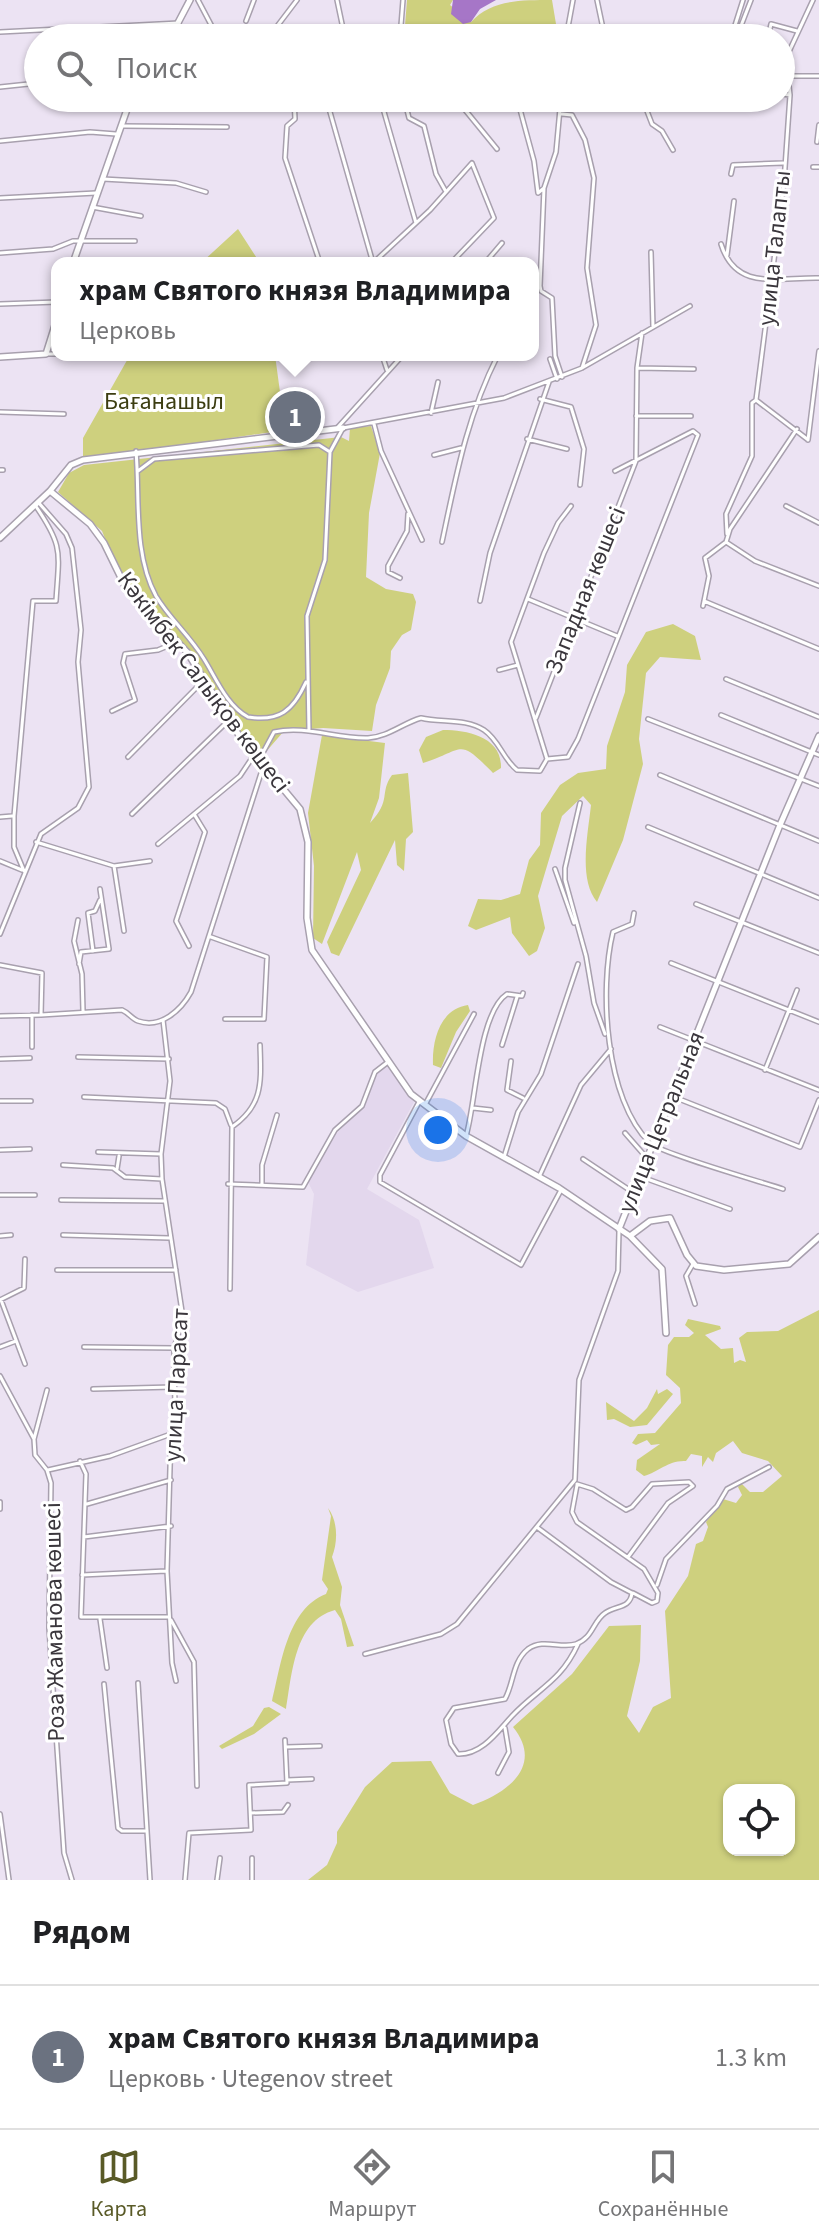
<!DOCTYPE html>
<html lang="ru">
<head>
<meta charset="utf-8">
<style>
  :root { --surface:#fff; --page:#f2f2f2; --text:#202124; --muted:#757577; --line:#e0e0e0; --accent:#595a27 }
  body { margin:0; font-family:"Source Sans 3",sans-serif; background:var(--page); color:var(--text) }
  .controls { position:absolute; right:24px; bottom:24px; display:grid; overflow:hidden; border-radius:16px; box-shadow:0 2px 6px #0004 }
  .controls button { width:72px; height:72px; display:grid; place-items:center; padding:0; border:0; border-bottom:2px solid var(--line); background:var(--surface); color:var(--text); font:40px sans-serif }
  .you { position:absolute; left:438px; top:1130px; width:28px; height:28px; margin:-20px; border:6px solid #fff; border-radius:50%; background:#1a73e8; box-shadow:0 0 0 12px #1a73e833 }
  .badge { display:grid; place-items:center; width:52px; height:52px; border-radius:50%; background:var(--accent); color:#fff; font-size:26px; font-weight:700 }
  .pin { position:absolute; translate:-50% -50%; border:4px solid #fff; box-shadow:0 2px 8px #0006 }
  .popup { position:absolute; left:51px; top:257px; width:488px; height:104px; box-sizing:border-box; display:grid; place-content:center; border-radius:16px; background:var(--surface); filter:drop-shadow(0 2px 6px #0005); font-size:26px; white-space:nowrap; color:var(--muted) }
  .popup b { font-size:30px; color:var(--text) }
  .popup::after { content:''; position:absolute; left:50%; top:100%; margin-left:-16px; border:16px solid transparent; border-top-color:var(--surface) }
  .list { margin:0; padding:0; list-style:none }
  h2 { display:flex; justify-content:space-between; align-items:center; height:104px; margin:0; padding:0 32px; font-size:34px }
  h2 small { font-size:26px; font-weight:400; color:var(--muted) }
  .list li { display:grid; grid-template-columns:52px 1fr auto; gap:24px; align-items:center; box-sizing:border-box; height:144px; padding:0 32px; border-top:2px solid var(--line) }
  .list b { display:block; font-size:30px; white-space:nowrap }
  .list p { margin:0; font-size:26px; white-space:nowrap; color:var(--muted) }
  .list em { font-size:26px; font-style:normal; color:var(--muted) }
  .icon { flex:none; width:44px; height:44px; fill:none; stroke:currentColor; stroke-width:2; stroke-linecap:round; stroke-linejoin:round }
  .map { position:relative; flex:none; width:819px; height:1880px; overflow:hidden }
  .search { position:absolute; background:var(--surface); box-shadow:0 2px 6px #0004; left:24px; right:24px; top:24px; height:88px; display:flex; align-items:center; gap:20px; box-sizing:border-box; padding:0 28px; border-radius:44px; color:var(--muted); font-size:30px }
  .sheet { height:248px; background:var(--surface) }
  nav { display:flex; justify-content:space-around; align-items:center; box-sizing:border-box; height:112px; border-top:2px solid var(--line); background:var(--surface); font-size:22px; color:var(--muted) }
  nav a { display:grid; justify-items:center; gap:4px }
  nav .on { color:var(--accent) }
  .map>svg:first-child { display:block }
  .built { fill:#e3d7ed }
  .green { fill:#ced07e; fill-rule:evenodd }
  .water { fill:#a676c7 }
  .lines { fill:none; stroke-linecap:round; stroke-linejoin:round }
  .street-casing { stroke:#a8a0ae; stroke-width:6 }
  .secondary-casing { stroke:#a8a0ae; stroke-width:8 }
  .street { stroke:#fff; stroke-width:3 }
  .secondary { stroke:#fff; stroke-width:5 }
  .labels { text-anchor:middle; stroke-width:6; stroke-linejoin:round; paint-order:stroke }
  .street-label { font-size:24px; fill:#3a363c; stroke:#fff }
  .park-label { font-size:24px; fill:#3c3d11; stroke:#fff }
</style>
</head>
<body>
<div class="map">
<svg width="819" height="1880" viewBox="0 0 819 1880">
  <rect width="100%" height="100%" fill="#ece3f3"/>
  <!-- built -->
  <path class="built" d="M 388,1065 L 414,1102 L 367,1189 L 419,1220 L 434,1268 L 358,1292 L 306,1265 L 314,1194 L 308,1182 L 337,1133 L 364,1107 L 378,1072 Z"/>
  <!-- green -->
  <path class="green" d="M 407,0 L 453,0 L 450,5 L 471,22 C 491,0 519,0 552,0 L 556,24 L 566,26 L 563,38 L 404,38 Z
    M 238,229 L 260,263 L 200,263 L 201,263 Z
    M 130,355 L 275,355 L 282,407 L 271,410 L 272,432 L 83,460 L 83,438 Z
    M 371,426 L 380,453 L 369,513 L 366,577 L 386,589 L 413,594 L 416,602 L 411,630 L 402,635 L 391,651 L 390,668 L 376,705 L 372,731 L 323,728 L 284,731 L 258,761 L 205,674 L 162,627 L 151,609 L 145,610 L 118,571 L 102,531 L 58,492 L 69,473 L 84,465 L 341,437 L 349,441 L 350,428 Z
    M 673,624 L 695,636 L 701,660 L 660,657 L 646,673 L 639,739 L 643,764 L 623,840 L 597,902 C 578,879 588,834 591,805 L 583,796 L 562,816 L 538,896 L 545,928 L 537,951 L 529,956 L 512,933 L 510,917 L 476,930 L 468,926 L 478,899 L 501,900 L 520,894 L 529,860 L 540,845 L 541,813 L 560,785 L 578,773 L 606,769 L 607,746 L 625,692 L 627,665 L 646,632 Z
    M 443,730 C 468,730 502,737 501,768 L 493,773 C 457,736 465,750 423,763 L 419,750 L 426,737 Z
    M 322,735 L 385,743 L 379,798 L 370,823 C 392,800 379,793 392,775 L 408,773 L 413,832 L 406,839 L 404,871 L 397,865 L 395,840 L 339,956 L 331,953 L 327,942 L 361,870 L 357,852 L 322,944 L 313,938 L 314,866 L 308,813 Z
    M 468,1005 L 470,1011 L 456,1032 L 441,1068 L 433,1065 C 432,1040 440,1009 468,1005 Z
    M 819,1310 L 819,1880 L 308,1880 L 327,1865 L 337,1843 L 337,1832 L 365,1787 L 392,1762 L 431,1761 L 450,1793 L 473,1805 C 508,1793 544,1765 513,1727 L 572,1674 L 609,1626 L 641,1625 L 640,1661 L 627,1716 L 639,1733 L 653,1707 L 671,1698 L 665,1611 L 688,1576 L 696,1544 L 703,1541 L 708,1527 L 706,1522 L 723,1499 L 736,1503 L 742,1495 L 738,1487 L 741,1483 L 750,1492 L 763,1492 L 782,1476 L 768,1461 L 742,1453 L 733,1441 L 716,1453 L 713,1462 L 708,1457 L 702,1467 L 702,1456 L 691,1454 L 686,1461 C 668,1460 659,1472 644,1476 L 636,1470 L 637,1460 L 660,1444 L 651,1445 L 647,1440 L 636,1445 L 632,1443 L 638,1434 L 655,1433 L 681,1403 L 680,1388 L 666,1375 L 668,1345 L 674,1337 L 689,1337 L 694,1333 L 685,1325 L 688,1319 L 720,1326 L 721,1329 L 705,1335 L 721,1349 L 733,1348 L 734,1363 L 740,1360 L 746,1362 L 739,1338 L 747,1332 L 778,1331 ZM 729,1790 L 789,1790 L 789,1850 L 729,1850 Z
    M 657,1389 L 658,1394 L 667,1389 L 673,1394 L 647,1425 L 630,1427 L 614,1419 L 607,1420 L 606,1402 L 634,1421 L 647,1408 Z
    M 328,1508 C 338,1521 338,1542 332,1557 L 342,1587 L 340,1605 L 354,1646 L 347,1647 L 341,1619 L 335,1610 C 294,1621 292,1675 286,1709 L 272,1701 C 281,1665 287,1609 326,1594 L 328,1589 L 322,1580 L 331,1516 Z
    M 269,1707 L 281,1714 L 254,1734 L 222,1749 L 219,1746 L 253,1726 L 264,1708 Z"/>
  <!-- water -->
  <path class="water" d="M 453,0 L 496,0 L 480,9 L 471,22 L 463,24 L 451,14 Z"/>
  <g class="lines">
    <!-- street casing -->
    <g class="street-casing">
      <path id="street" d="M 198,0 L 218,38
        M 337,0 L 345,38
        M 597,0 L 605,38
        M 246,21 L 254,0
        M 732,30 L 761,33
        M 739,31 L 751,0
        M 0,32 L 179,23
        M 233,38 L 244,32 L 275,29 L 297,0
        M 400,38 L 403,0
        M 566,38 L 573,0
        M 731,38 L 743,0
        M 768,38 L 771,24 L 797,31
        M 787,76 L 819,76
        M 0,87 L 38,83
        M 781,94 L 790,95
        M 294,98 L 295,119 L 287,126 L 285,158 L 320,263
        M 326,98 L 373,263
        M 380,98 L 416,223
        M 404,98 L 409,118 L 424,126 L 436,174 L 445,190
        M 450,98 L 457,100 L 497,149
        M 561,98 L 556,152 L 544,188 L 540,286 L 541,291 L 552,298 L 555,356 L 562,377
        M 642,98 L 652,124 L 662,131 L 673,150
        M 518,102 L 534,161 L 538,193 L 544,188
        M 562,114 L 572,115 L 585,140 L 594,178 L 587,268 L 596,325 L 582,368
        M 123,126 L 227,127
        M 0,141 L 90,132 L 116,134
        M 817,142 L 819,125
        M 813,167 L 819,167
        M 731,174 L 733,165 L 783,163
        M 103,179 L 176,183 L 206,192
        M 0,198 L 96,193
        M 92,207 L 141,216
        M 721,244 C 736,292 778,277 819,278
        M 651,252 L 653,327
        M 0,253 L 53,249 L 73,241 L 135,241
        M 727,255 L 734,201
        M 373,263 L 430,210 L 472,163 L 494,218 L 451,263
        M 485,263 L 502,243
        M 0,304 L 57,302
        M 46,354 L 57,354
        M 382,355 L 387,370
        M 550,359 L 557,379
        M 306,360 L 306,355
        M 637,368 L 694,369
        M 540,399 L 571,407 L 584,449 L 580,485
        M 756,400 L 784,182 L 790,95 L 786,58 L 813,0
        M 756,400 L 807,439
        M 0,412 L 64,414
        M 431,413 L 438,382
        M 636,416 L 691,416
        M 374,424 L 381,451 L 422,540
        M 338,427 L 403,355
        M 797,429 L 730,529 L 726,542 L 755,561 L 819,586
        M 527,439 L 567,449
        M 808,440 L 819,351
        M 136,451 C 140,497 133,554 156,596 C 169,618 190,636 204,659 C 216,678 227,706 248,717 C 279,722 293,711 306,682
        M 434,455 L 461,448
        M 0,470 L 3,470
        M 138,471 L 154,459 L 319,445 L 330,452
        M 786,506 L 819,523
        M 727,534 L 726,514 L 752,456 L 752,403 L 756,400
        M 442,542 C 456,476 467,416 498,355
        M 400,578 L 388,572 L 388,566 L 407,531 L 408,514
        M 528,599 L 617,636
        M 480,601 L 490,553 L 549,382
        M 704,601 L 819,649
        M 703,606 L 709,576 L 705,558 L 726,542
        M 499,670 L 518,665
        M 726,679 L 819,717
        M 112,711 L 135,700 L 123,663 L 125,654 L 158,650 L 177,642
        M 721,715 L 819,755
        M 536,718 L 636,461 L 637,368 L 642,333
        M 648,719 L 819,786
        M 309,731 L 307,616 L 325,560 L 330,452 L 343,428 L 504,398 L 582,368 L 690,306
        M 128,757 L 205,679
        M 260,758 L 274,732 C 306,725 336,739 368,738 C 388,737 403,723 421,718 C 441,723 466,718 484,730 C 499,740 503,759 517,770 L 540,771 L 547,759 L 511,642 L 544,553 L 558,523 L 571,506
        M 547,759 L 568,757 L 578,739 L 698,435 L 693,431 L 615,471
        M 660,775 L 819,841
        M 580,803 L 565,868 L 565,880 L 586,956 L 594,1003 L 605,1034
        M 132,814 L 229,720
        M 0,817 L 12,816
        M 648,827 L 819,898
        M 36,842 L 114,866 L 150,861
        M 158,844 L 240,776 L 254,755
        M 0,861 L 22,870
        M 114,866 L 124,931
        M 555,869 L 574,923
        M 24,871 L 14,847 L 14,816 L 33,601 L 56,601 C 59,552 64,547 35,505
        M 696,904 L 819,953
        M 634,913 L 632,924 L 613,932 C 599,989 605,1100 650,1143 C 660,1153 762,1182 783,1189
        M 78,920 L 74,941 L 82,974 L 83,1011
        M 0,934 L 41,834 L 78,808 L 89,787 L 78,662 L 81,630 L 72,548 L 66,534 L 38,502
        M 211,937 L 267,957 L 264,1019 L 225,1019
        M 189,946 L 176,921 L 205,832 L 194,814
        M 93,951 L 88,913 L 95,911 L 100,900
        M 671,963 L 819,1022
        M 79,964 L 81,952 L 109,949 L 100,889
        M 0,965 L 42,973 L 41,1015 L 122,1010 C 129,1013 132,1019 138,1021 C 161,1029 181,1010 191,992 L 263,767
        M 32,1015 L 32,1047
        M 0,1016 L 41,1015
        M 163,1020 L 170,1081 L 161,1154 L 162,1179 L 183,1318 L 174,1348 L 175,1409 L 171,1434 L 167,1571 L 172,1663 L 176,1681
        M 660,1027 L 819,1090
        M 502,1045 L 517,997
        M 78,1057 L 169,1059
        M 0,1059 L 30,1058
        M 511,1061 L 507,1090 L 523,1098
        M 765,1070 L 797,990
        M 84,1097 L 216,1103 L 225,1109 L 231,1125
        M 674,1097 L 800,1147 L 819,1100
        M 0,1101 L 31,1101
        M 419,1102 L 380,1175 L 380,1182 L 521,1265 L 561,1190
        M 426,1103 L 474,1014
        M 473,1108 L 491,1110
        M 625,1133 L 646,1157
        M 466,1136 C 476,1104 478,1013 507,994 L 522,996 L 523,993
        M 0,1150 L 30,1149
        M 98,1152 L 161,1154
        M 504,1157 L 518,1112 L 541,1074 L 578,964
        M 583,1159 L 634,1193
        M 63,1165 L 113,1168 L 125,1177 L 162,1179
        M 117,1169 L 119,1156
        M 639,1176 L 730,1209
        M 539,1177 L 581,1085 L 611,1049
        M 228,1184 L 303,1187 L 335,1130 L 362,1106 L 375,1072 L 388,1062
        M 262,1185 L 262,1165 L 277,1115
        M 0,1195 L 35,1195
        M 61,1200 L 164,1201
        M 63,1235 L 169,1238
        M 0,1236 L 11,1235
        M 693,1264 L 686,1276 L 695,1304
        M 57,1270 L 176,1270
        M 230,1289 L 232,1127 C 264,1105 261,1081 260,1045
        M 0,1300 L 24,1288 L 25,1259
        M 1,1300 L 25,1364
        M 0,1347 L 16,1341
        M 84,1347 L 174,1348
        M 0,1376 L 34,1439 L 35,1455 L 47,1470 L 51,1483 L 49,1628 L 64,1853 L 72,1880
        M 93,1389 L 173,1387
        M 34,1439 L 47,1390
        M 80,1461 L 86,1474 L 81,1617 L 169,1617
        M 48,1470 L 110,1456 L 171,1434
        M 577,1484 L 593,1489 L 626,1510 L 632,1507 L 652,1484 L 689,1482 L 693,1486 L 668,1503 L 628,1557
        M 577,1485 L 572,1512 L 577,1522 L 644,1569 L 658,1593 L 657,1601 L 652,1603 L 633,1593
        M 0,1502 L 0,1509
        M 87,1504 L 171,1480
        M 538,1528 L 611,1582 L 632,1593 C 630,1609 616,1605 605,1613 C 593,1621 593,1638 576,1644 C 561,1649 543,1638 528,1649 C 512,1662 514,1683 505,1699 L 454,1708 L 446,1720 L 451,1744 L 458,1754 C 482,1755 498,1731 512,1716 C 538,1688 560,1683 578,1644
        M 84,1537 L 171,1526
        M 82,1575 L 166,1571
        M 657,1585 L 666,1559 L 717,1506 L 727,1489 L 769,1467
        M 100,1619 L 107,1668
        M 171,1620 L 194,1662 L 197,1786
        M 365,1654 L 441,1634 L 457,1624 L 575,1480 L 579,1380 L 618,1271 L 619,1231
        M 138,1683 L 150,1880
        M 104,1684 L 118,1828 L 122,1831 L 147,1831
        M 286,1747 L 320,1746
        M 498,1773 L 509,1752 L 505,1728
        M 287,1780 L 312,1779
        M 251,1813 L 283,1812 L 288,1805
        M 0,1814 L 9,1880
        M 185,1880 L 189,1833 L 251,1830 L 249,1785 L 287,1783 L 285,1740
        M 217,1880 L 220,1858
        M 252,1880 L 252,1858"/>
    </g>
    <!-- secondary casing -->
    <g class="secondary-casing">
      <path id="secondary" d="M 170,38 L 190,0
        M 73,263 L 131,98
        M 0,357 L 46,354 L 57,319
        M 50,491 L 90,524 L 104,543 L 126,588 L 187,652 L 240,737 L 300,809 L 308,842 L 307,918 L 312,950 L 411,1094 L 466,1136 L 559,1188 L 630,1236 L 650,1221 L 670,1218 L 687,1255 L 696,1266 L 724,1270 L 789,1264 L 819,1237
        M 0,538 L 50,491 L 71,465 L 83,460 L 343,428
        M 619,1229 L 780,825 L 819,736
        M 630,1236 L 662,1269 L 666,1333"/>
    </g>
    <!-- street -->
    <use href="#street" class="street"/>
    <!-- secondary -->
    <use href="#secondary" class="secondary"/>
  </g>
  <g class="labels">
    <!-- street labels -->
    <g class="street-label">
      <text transform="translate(774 248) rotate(-84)" y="8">улица Талапты</text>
      <text transform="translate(585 590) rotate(-68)" y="8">Западная көшесі</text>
      <text transform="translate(204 682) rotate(53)" y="8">Кәкімбек Салықов көшесі</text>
      <text transform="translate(661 1122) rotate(-68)" y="8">улица Цетральная</text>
      <text transform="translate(176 1385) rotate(-87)" y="8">улица Парасат</text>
      <text transform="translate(54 1622) rotate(-91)" y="8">Роза Жаманова көшесі</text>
    </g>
    <!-- park labels -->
    <g class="park-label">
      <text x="164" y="409">Бағанашыл</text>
    </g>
  </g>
</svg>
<div class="controls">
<button><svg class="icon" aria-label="locate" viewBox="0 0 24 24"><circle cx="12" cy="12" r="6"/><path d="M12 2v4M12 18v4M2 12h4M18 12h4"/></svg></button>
</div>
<div class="you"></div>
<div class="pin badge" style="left:295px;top:417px;background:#6b7280">1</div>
<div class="popup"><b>храм Святого князя Владимира</b>Церковь</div>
<div class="search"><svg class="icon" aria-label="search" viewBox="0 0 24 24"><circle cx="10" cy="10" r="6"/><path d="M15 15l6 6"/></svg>Поиск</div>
</div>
<section class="sheet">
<h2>Рядом<small></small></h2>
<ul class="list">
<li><span class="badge" style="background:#6b7280">1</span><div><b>храм Святого князя Владимира</b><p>Церковь · Utegenov street</p></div><em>1.3 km</em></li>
</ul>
</section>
<nav>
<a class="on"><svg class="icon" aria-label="map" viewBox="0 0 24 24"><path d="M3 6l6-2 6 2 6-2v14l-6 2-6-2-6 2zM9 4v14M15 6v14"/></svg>Карта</a>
<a><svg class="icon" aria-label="directions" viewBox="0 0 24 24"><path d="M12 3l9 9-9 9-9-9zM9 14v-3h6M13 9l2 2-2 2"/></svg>Маршрут</a>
<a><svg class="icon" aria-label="saved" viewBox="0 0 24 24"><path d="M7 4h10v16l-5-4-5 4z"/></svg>Сохранённые</a>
</nav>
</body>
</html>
